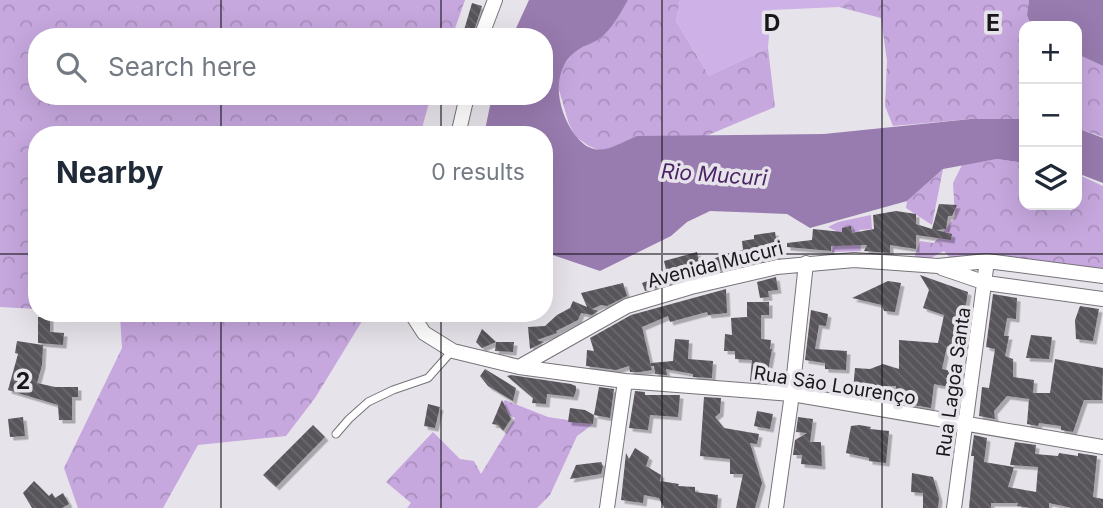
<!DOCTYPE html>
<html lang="en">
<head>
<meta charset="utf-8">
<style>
  :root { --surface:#fff; --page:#f2f2f3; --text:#1f2937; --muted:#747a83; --line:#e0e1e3 }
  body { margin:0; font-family:Inter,sans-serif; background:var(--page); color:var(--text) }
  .controls { position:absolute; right:21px; top:21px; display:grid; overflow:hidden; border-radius:14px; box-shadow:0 7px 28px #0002 }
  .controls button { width:63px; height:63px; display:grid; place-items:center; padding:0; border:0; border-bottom:2px solid var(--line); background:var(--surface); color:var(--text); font:35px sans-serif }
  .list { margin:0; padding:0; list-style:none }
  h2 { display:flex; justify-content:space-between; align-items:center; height:91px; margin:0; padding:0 28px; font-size:30px }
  h2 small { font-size:23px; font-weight:400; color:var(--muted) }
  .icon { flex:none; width:38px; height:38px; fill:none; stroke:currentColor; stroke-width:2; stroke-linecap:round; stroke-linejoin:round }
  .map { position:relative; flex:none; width:1103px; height:508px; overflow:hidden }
  .search { position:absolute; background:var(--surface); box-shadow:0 7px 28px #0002; left:28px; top:28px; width:525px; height:77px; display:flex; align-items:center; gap:18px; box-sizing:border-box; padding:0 24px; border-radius:28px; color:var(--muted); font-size:26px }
  .panel { position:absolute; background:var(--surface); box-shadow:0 7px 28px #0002; left:28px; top:126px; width:525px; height:196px; border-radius:28px }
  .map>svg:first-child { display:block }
  .green { fill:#ceb1e6 }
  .forest { fill:url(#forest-crowns) }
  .water { fill:#987baf }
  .building { fill:url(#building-back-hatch); filter:url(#shadow) }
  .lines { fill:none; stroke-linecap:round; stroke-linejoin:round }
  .lane-casing { stroke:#767379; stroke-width:9 }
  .street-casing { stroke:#767379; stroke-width:16 }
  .lane { stroke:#fff; stroke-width:7 }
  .street { stroke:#fff; stroke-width:14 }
  .grid { fill:none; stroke:#181619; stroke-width:2; stroke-opacity:0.55 }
  .labels { text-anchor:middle; stroke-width:7; stroke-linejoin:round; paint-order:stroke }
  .street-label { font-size:19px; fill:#181619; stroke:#e7e3ea }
  .water-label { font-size:21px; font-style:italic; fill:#4b2465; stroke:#e7e3ea }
  .grid-label { font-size:23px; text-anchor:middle; font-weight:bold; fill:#181619; stroke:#e7e3ea; stroke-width:7; stroke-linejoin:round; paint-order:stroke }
</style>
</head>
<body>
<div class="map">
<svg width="1103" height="508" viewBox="0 0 1103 508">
  <defs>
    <pattern id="forest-crowns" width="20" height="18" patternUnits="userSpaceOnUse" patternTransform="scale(1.75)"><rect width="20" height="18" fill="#c6a7de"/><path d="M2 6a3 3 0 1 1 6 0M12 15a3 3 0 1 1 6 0" fill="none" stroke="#a98fbe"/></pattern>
    <pattern id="building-back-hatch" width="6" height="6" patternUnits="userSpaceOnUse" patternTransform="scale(1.75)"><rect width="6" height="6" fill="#58545a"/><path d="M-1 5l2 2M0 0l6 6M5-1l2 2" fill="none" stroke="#6c686d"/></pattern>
    <filter id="shadow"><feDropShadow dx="3.5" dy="3.5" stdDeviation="0" flood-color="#0004"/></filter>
  </defs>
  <rect width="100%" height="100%" fill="#e7e3ea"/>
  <!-- green -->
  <path class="green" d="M 680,0 L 850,0 L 839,7 L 771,10 L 768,48 L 709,76 L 676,21 Z"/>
  <!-- forest -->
  <path class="forest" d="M 0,0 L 465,0 L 452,37 L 37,37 L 37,96 L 431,96 L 420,135 L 37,135 L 37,309 L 0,307 Z
    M 628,0 L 680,0 L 676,21 L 709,76 L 768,48 L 775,107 L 706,136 L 652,136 L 601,151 L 589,146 L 576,137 L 569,124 L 557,83 L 563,66 L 575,51 L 599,39 L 614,22 Z
    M 850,0 L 1029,0 L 1027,15 L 1031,26 L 1024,26 L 1024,119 L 971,119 L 893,126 L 885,106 L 887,61 L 881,18 L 839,7 Z
    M 1077,54 L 1103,66 L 1103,137 L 1077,128 Z
    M 997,159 L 1024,163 L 1024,205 L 1077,205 L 1077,174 L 1103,186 L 1103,272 L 952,260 L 944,251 L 925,261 L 914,258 L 920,241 L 934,243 L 955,217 L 953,183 L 962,165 Z
    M 943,169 L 932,225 L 906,208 L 907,201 Z
    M 871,215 L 872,229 L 859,230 L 861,251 L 832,252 L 833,244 L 835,244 L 836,231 L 828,227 L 838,222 Z
    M 101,313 L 367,313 L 315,398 L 286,436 L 198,445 L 163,508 L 78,508 L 64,468 L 122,348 L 120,315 Z
    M 505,400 L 548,417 L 593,424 L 577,436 L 550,495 L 537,508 L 407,508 L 411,503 L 386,482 L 433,432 L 460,459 L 474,461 L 481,474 L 515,418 L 498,410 Z"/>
  <!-- water -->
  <path class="water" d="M 529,0 L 628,0 C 620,14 612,29 599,39 C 592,44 582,46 575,52 C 550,72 557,111 575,135 C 596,162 614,145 637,136 L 824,134 L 971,119 L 1024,119 L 1024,163 L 997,159 L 943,169 L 907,201 L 810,228 L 787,214 L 710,211 L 687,222 L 671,236 L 600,271 L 544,252 L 544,135 L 484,135 L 492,96 L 544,96 L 544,37 L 512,37 Z
    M 1029,0 L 1103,0 L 1103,66 L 1077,54 L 1077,26 L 1031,26 L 1027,15 Z
    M 1077,128 L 1103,138 L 1103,183 L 1077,173 Z"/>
  <!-- building -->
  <path class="building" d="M 472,3 L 482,6 L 472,37 L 462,37 Z
    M 939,204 L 957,205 L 952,216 L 948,216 L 946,229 L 936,230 L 952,234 L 951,240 L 916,235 L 916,249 L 890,245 L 890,253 L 864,251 L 867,245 L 831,246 L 831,251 L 787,247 L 787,243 L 812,240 L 813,229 L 842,232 L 842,228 L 851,226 L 852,233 L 874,229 L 873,215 L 896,211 L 916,214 L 916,224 L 932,229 Z
    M 775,232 L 779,257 L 689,278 L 645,291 L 642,283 L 667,274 L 664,261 L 697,252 L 700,265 L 720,256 L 743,250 L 742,241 L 754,239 L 754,235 Z
    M 920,275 L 968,292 L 958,349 L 947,346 L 942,369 L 956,372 L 953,388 L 934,384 L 931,408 L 895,402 L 896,386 L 872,386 L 872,392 L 853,390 L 855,368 L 870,369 L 883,364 L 899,369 L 899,340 L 938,343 L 944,315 L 923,308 L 929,290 Z
    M 776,277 L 778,290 L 768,291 L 769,297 L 760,298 L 757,282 Z
    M 888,281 L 901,283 L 895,312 L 884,311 L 882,305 L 852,298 Z
    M 623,283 L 627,296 L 607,306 L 601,305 L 592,309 L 598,311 L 592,315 L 581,313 L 578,320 L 556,331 L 557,333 L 537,340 L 544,342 L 530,349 L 528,327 L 545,326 L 557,315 L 570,308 L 573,301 L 587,307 L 581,293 Z
    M 726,289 L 727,313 L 708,315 L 707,312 L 670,322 L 668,316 L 642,327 L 651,366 L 651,363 L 673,361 L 675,339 L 689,340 L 688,359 L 713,361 L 712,378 L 693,377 L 693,374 L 666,369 L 667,375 L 655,374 L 654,366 L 651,366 L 652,370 L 640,372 L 630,372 L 629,366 L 616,370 L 586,366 L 587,350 L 594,351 L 590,338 L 631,315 Z
    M 993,294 L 1017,298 L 1016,319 L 1007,318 L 1004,336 L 1009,336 L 1005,356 L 1013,359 L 1013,377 L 1034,380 L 1033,393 L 1050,393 L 1055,359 L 1103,368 L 1102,400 L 1084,400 L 1073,432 L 1061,430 L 1061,426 L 1039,423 L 1038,426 L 1027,424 L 1029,399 L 1007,396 L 994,411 L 995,419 L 979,416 L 982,387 L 989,388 L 995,349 L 986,347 Z
    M 747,302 L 769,302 L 769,315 L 761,315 L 761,339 L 771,340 L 770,349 L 772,349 L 766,382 L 750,381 L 752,360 L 735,359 L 735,351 L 724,351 L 725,334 L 732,335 L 731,318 L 747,317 Z
    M 1080,306 L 1099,309 L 1093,341 L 1076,339 L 1075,320 Z
    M 811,310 L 828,314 L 826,326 L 819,325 L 815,349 L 847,351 L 846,370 L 825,369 L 825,363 L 805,360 Z
    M 38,317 L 50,317 L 50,332 L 64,333 L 63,345 L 38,343 Z
    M 482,329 L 496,342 L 514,342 L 513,352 L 495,351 L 496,342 L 482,348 L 476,342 Z
    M 1031,335 L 1052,337 L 1049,359 L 1026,358 Z
    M 17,341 L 43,345 L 42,365 L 37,383 L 55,387 L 78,387 L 78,397 L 72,397 L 72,420 L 59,420 L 58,405 L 8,390 L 18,354 L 15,353 Z
    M 485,369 L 516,388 L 513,401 L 488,386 L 480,376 Z
    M 511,375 L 571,384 L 576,386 L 576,390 L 574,397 L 547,394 L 546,404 L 532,403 L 533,398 L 507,376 Z
    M 599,387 L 614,389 L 610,418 L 594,415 Z
    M 635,391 L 645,392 L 645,395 L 680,395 L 678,417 L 650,415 L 648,430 L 629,428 Z
    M 704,397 L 721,398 L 720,413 L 715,417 L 724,428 L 759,434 L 757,444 L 750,443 L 762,483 L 755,508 L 736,508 L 743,474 L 730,474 L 730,459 L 700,456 Z
    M 502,400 L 511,419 L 503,431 L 498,425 L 492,424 Z
    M 428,404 L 440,407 L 435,428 L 424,426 Z
    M 570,408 L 585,410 L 594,415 L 593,424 L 568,422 Z
    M 757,411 L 773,414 L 770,429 L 754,426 Z
    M 23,417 L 25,436 L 10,437 L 8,419 Z
    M 798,417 L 813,419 L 810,442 L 821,442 L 822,466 L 801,464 L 802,455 L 793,455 L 795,440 L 807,433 L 796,432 Z
    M 313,425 L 325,437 L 276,487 L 263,475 Z
    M 859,425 L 871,427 L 870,429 L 889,431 L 886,463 L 869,461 L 869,458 L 846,453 L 851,426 Z
    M 974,435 L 987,438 L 984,462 L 1014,467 L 1008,487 L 1036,492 L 1038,467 L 1010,465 L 1015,442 L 1036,445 L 1035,454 L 1058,456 L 1059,453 L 1078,456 L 1078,453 L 1097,456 L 1093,497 L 1103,499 L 1103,508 L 1072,508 L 1049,503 L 1049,508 L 1031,508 L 1017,506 L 1018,503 L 991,503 L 991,508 L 969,508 L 974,456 L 971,456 Z
    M 635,448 L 649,457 L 646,466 L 661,475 L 660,481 L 679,484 L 678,486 L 695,487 L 695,492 L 718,495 L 717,508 L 664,508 L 659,498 L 644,495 L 643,503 L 621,500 L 626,453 L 629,459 Z
    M 601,462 L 603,466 L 601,474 L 570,479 L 576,465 Z
    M 912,473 L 933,477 L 939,498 L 938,508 L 923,508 L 923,493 L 911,492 Z
    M 34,481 L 49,496 L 52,493 L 55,498 L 63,493 L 69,504 L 62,508 L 32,508 L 23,493 Z"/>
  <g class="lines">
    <!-- lane casing -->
    <g class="lane-casing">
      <path id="lane" d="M 336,434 L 349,419 L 368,402 L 393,390 L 428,378 L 452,351"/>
    </g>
    <!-- street casing -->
    <g class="street-casing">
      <path id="street" d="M 481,37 L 495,0
        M 458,135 L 467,96
        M 942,268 L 986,283 L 1103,299
        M 411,313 L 424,333 L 453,351 L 519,367 L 625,381 L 792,394 L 1103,447
        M 519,367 L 627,306 L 691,287 L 777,267 L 854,260 L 938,266 L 987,261 L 1103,276
        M 607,508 L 625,381
        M 776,508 L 792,394 L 806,263
        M 954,508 L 987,261"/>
    </g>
    <!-- lane -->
    <use href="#lane" class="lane"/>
    <!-- street -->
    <use href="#street" class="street"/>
  </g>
  <!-- grid -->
  <path class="grid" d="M 221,0 L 221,37M 441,0 L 441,37M 662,0 L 662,508M 882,0 L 882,508M 221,96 L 221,135M 441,96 L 441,135M 0,254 L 37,254M 544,254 L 1103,254M 221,313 L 221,508M 441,313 L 441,508"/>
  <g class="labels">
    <!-- street labels -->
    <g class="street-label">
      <text transform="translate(715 264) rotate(-14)" y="7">Avenida Mucuri</text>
      <text transform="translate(953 382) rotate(-82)" y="7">Rua Lagoa Santa</text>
      <text transform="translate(835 385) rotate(9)" y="7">Rua São Lourenço</text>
    </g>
    <!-- water labels -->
    <g class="water-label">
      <text transform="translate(714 175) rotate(4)" y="7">Rio Mucuri</text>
    </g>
  </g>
  <g class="grid-label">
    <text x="772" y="31">D</text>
    <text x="993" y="31">E</text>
    <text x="23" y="389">2</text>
  </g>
</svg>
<div class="controls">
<button>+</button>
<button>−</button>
<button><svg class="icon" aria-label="layers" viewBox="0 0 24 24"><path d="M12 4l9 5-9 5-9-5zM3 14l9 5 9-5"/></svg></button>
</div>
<div class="search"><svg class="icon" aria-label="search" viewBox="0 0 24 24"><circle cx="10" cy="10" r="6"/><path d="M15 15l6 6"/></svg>Search here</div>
<section class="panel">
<h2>Nearby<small>0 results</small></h2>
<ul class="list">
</ul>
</section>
</div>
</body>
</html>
